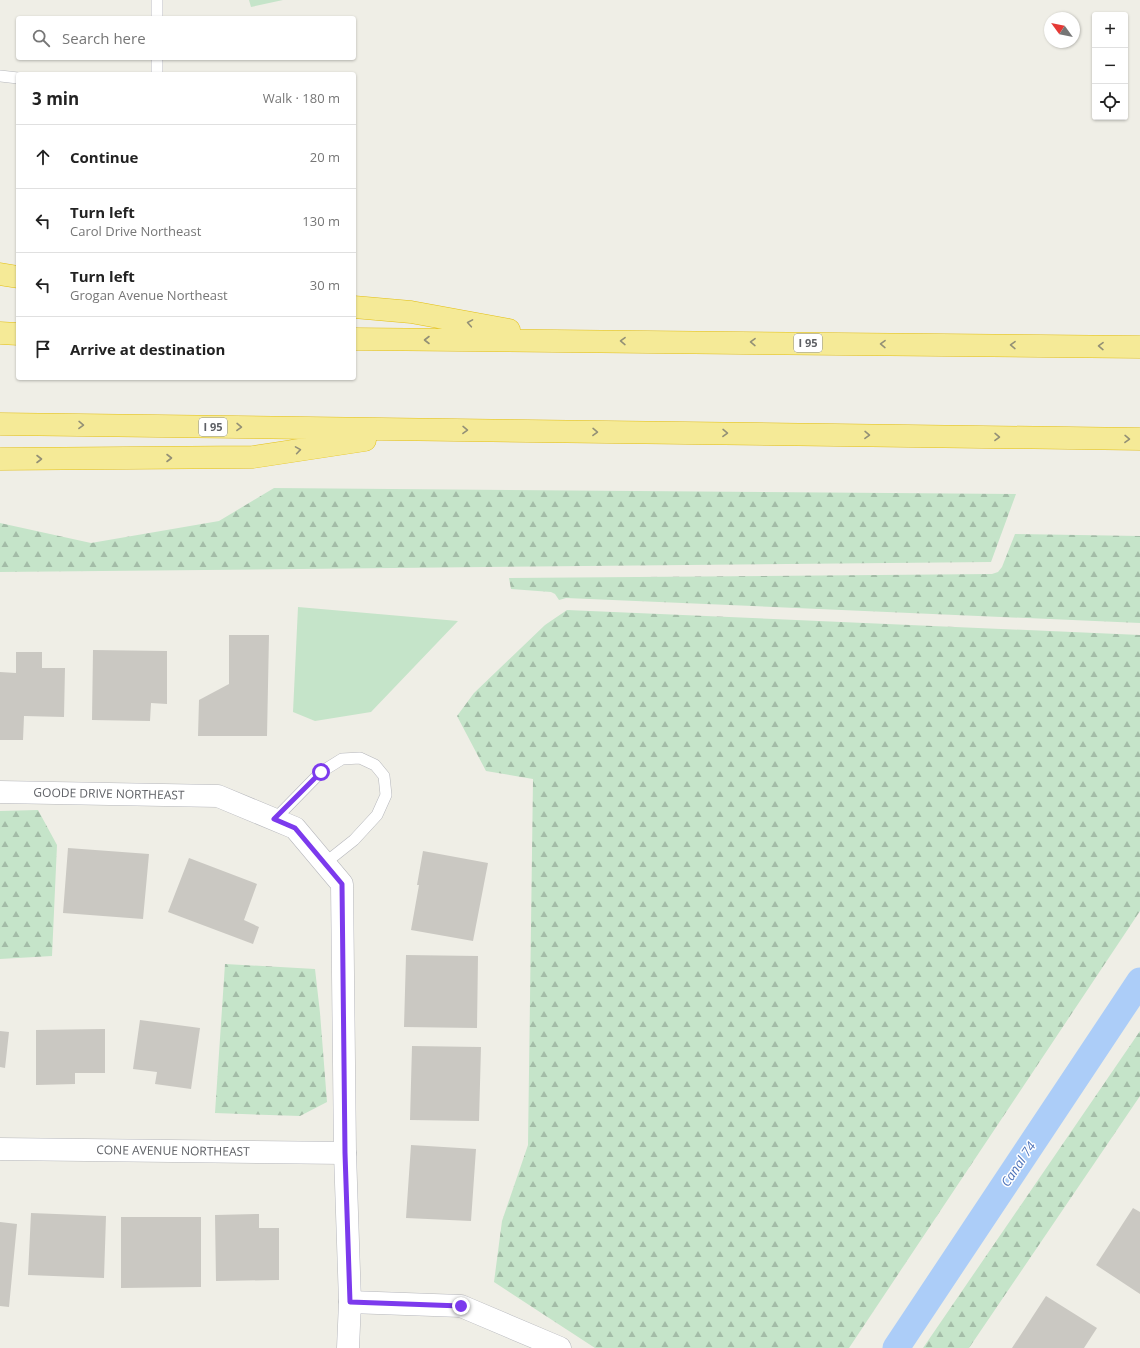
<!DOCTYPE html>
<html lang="en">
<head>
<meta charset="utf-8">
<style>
  :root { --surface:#fff; --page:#f2f2f2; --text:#222; --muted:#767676; --line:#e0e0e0 }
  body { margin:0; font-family:"Open Sans",sans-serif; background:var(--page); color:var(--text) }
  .controls { position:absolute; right:12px; top:12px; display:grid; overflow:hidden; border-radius:4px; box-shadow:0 1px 3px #0004 }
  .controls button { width:36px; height:36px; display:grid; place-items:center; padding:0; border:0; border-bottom:1px solid var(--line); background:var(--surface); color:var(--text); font:20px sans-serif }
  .compass { position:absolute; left:1044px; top:12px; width:36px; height:36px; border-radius:50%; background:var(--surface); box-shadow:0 1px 3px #0004; rotate:303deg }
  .stop { position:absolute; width:12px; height:12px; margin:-9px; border:3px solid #7c3aed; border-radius:50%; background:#fff }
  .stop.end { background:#7c3aed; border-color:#fff; box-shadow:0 1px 4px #0008 }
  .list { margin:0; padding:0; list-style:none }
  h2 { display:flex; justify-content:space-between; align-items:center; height:52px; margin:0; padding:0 16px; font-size:17px }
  h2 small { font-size:13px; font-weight:400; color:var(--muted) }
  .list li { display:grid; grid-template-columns:26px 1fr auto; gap:12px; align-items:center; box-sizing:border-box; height:64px; padding:0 16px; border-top:1px solid var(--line) }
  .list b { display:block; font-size:15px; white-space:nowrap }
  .list p { margin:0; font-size:13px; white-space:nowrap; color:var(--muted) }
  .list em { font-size:13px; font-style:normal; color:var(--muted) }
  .icon { flex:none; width:22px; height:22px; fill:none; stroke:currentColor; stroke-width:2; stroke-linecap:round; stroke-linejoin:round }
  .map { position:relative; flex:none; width:1140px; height:1348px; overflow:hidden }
  .search { position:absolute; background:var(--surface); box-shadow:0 1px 3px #0004; left:16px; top:16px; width:340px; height:44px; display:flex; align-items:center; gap:10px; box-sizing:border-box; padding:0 14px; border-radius:4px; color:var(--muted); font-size:15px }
  .panel { position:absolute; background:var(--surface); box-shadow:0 1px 3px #0004; left:16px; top:72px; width:340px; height:308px; border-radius:4px }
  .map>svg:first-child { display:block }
  .green { fill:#c5e4c9 }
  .forest { fill:url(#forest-firs) }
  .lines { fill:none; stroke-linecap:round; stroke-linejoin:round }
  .canal { stroke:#accdf8; stroke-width:27 }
  .building { fill:#cac8c2 }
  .lane-casing { stroke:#b6b7bc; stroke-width:12 }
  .street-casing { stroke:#b6b7bc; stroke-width:23 }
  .highway-casing { stroke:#e3bf12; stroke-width:23 }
  .lane { stroke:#fff; stroke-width:11 }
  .street { stroke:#fff; stroke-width:22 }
  .highway { stroke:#f5ea97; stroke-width:22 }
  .oneway { stroke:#939076 }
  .route { stroke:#7c3aed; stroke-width:5 }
  .labels { text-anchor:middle; stroke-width:3; stroke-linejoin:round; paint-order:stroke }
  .shield { fill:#fff; stroke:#8e9093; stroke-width:1 }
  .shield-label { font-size:11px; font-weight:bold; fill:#5e6065 }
  .street-label { font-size:12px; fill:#5e6065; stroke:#fff }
  .water-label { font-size:13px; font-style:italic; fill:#5075bb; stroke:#fff }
</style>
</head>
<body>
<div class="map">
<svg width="1140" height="1348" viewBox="0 0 1140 1348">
  <defs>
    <pattern id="forest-firs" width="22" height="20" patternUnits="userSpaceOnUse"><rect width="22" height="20" fill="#c5e4c9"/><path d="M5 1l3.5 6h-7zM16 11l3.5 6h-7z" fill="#a3bca7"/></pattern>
  </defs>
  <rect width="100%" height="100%" fill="#efeee6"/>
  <!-- green -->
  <path class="green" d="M 249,0 L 283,0 L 251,7 Z
    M 298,607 L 458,621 L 371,712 L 315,721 L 293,712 Z"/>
  <!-- forest -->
  <path class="forest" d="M 274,488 L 1016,494 L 991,562 L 0,572 L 0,523 L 91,543 L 219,521 Z
    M 1015,534 L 1140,536 L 1140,623 L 566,598 L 559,600 L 555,594 L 551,592 L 511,589 L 509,578 L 992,574 L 998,572 L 1002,567 Z
    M 567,610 L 1140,635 L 1140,911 L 849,1348 L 595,1348 L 494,1282 L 502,1221 L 528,1145 L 533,779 L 486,771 L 457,716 L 474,693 L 545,625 Z
    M 38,810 L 57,845 L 52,956 L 0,959 L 0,811 Z
    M 225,964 L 315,969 L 320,1013 L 327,1102 L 300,1116 L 215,1113 Z
    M 1140,1031 L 1140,1096 L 969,1348 L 923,1348 Z"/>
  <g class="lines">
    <!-- canal -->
    <path class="canal" d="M 896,1348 L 1140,981"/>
  </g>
  <!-- building -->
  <path class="building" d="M 229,635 L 269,635 L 267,736 L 198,736 L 199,700 L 229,684 Z
    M 93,650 L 167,651 L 167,704 L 151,703 L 150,721 L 92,720 Z
    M 16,652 L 42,652 L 42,668 L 65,668 L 64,717 L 24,716 L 23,740 L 0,740 L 0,672 L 16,673 Z
    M 68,848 L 149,854 L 143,919 L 63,913 Z
    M 423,851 L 488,863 L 473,941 L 411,930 L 419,885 L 417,885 Z
    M 189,858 L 257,884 L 244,920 L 259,927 L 253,944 L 168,912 Z
    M 406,955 L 478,956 L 477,1028 L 404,1027 Z
    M 140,1020 L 200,1028 L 191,1089 L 155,1084 L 157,1072 L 133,1069 Z
    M 105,1029 L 105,1073 L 75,1073 L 75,1084 L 36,1085 L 36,1030 Z
    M 0,1031 L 9,1032 L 5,1068 L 0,1067 Z
    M 412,1046 L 481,1047 L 479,1121 L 410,1120 Z
    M 411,1145 L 476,1149 L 471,1221 L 406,1218 Z
    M 1133,1208 L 1140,1212 L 1140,1294 L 1096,1265 Z
    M 31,1213 L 106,1216 L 104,1278 L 28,1275 Z
    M 259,1214 L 259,1228 L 279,1228 L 279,1280 L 216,1281 L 215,1215 Z
    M 121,1217 L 201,1217 L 201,1287 L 121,1288 Z
    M 0,1222 L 17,1224 L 9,1307 L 0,1306 Z
    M 1046,1296 L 1097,1328 L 1084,1348 L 1012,1348 Z"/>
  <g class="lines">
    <!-- lane casing -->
    <g class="lane-casing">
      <path id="lane" d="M 157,18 L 157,0
        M 157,74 L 157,58
        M 0,76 L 18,78
        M 275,819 L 321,772 L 342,759 L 360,758 L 375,765 L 384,776 L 386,795 L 377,815 L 354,840 L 325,863"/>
    </g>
    <!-- street casing -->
    <g class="street-casing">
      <g id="street">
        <path id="s1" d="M 0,792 L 218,796 L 295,828 L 342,884 L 345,1153 L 350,1302 L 348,1348"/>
        <path id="s2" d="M 0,1149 L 345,1153"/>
        <path d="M 350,1302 L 461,1306 L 560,1348"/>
      </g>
    </g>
    <!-- highway casing -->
    <g class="highway-casing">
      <path id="highway" d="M 0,274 L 18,277
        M 354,307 L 411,312 L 509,330
        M 0,333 L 18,334
        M 354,339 L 1140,347
        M 0,424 L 1140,439
        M 0,459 L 253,457 L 365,440"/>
    </g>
    <!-- lane -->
    <use href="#lane" class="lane"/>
    <!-- street -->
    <use href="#street" class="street"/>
    <!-- highway -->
    <use href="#highway" class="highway"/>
  </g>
  <!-- one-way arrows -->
  <defs><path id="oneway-chevron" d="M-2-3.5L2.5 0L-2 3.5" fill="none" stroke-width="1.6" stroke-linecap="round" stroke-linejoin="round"/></defs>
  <g class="oneway">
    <use href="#oneway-chevron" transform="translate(470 323) rotate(-170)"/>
    <use href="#oneway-chevron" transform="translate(427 340) rotate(-180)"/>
    <use href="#oneway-chevron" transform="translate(623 341) rotate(-179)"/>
    <use href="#oneway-chevron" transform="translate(753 342) rotate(-179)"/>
    <use href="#oneway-chevron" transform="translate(883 344) rotate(-179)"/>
    <use href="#oneway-chevron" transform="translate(1013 345) rotate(-179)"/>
    <use href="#oneway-chevron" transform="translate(1101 346) rotate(-179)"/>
    <use href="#oneway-chevron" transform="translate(81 425) rotate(1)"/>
    <use href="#oneway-chevron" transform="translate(239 427) rotate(1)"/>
    <use href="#oneway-chevron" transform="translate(465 430) rotate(1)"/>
    <use href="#oneway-chevron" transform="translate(595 432) rotate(1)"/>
    <use href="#oneway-chevron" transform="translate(725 433) rotate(1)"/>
    <use href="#oneway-chevron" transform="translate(867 435) rotate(1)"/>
    <use href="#oneway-chevron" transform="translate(997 437) rotate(1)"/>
    <use href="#oneway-chevron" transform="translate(1127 439) rotate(1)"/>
    <use href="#oneway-chevron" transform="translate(298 450) rotate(-9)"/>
    <use href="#oneway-chevron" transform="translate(169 458)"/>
    <use href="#oneway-chevron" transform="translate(39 459)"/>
  </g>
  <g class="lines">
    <!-- route -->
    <path class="route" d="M 321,772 L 274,819 L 295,828 L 342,884 L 345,1153 L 350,1302 L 461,1306"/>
  </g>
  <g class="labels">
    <!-- shield labels -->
    <g class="shield">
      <rect x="794" y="334" width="28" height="18" rx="3"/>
      <rect x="199" y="418" width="28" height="18" rx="3"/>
    </g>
    <g class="shield-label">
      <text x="808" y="347">I 95</text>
      <text x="213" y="431">I 95</text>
    </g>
    <!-- street labels -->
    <g class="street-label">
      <text dy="4" stroke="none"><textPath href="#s1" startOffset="109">GOODE DRIVE NORTHEAST</textPath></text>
      <text dy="4" stroke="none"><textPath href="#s2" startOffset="173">CONE AVENUE NORTHEAST</textPath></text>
    </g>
    <!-- water labels -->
    <g class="water-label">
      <text transform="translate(1018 1164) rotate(-56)" y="5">Canal 74</text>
    </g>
  </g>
</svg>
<div class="controls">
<button>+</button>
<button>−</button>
<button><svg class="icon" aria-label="locate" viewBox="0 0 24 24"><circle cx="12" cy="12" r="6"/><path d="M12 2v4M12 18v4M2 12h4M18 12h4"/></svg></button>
</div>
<svg class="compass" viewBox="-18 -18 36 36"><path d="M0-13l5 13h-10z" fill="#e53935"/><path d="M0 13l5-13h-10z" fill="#767676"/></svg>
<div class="stop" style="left:321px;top:772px"></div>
<div class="stop end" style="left:461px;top:1306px"></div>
<div class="search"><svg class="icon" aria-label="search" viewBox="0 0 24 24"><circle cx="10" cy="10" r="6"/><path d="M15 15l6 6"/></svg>Search here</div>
<section class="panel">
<h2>3 min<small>Walk · 180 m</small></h2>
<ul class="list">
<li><svg class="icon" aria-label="ahead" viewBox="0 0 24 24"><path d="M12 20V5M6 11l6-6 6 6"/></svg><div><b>Continue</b></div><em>20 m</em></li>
<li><svg class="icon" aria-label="left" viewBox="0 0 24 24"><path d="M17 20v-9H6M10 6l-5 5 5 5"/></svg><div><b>Turn left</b><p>Carol Drive Northeast</p></div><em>130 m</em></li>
<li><svg class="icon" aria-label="left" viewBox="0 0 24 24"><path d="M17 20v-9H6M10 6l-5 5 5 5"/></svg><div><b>Turn left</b><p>Grogan Avenue Northeast</p></div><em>30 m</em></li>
<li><svg class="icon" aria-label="arrive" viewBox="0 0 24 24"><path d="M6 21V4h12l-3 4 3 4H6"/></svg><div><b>Arrive at destination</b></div></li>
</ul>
</section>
</div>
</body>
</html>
